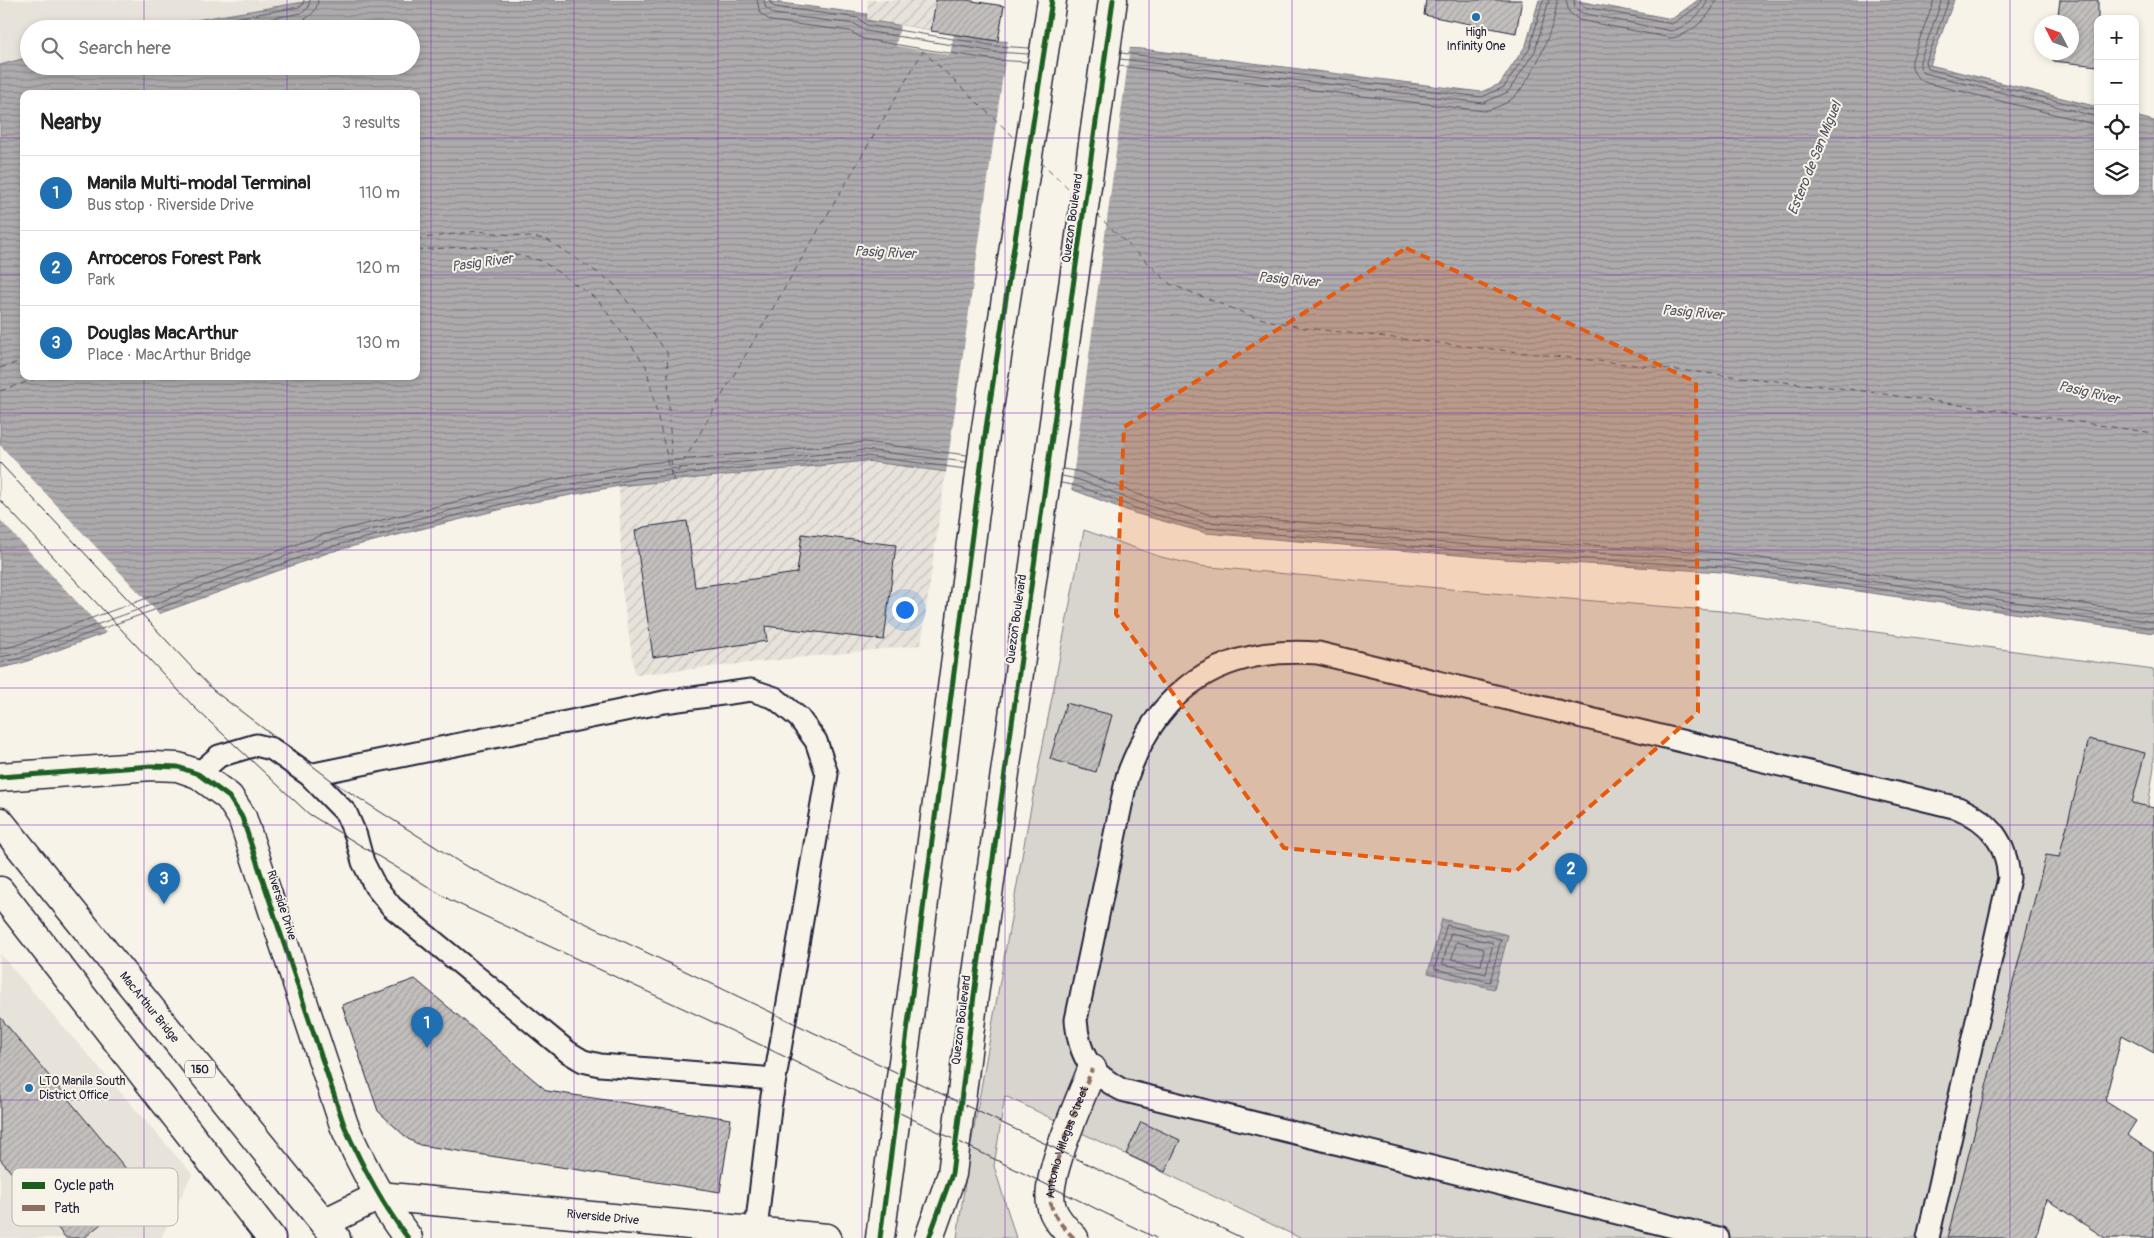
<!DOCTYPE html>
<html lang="en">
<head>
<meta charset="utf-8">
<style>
  :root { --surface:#fff; --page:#f2f2f2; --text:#222; --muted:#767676; --line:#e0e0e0; --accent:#1f6fb2 }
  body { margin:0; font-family:Pangolin,sans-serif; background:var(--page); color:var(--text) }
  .controls { position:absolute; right:15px; top:15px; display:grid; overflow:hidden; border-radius:10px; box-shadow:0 2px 8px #0003 }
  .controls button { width:45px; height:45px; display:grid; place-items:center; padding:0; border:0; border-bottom:1px solid var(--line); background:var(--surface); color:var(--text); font:25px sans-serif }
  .compass { position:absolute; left:2034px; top:15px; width:45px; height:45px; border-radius:50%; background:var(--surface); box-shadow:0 2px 8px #0003; rotate:312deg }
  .you { position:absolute; left:904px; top:609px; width:18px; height:18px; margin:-12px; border:4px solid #fff; border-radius:50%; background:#1a73e8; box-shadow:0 0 0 8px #1a73e833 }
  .badge { display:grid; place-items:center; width:32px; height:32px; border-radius:50%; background:var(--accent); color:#fff; font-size:16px; font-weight:700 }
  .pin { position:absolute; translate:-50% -41px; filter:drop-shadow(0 1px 2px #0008) }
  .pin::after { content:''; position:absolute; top:26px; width:18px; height:15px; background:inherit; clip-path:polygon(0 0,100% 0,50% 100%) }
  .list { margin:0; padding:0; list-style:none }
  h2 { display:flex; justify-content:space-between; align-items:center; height:65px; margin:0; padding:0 20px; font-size:21px }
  h2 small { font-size:16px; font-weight:400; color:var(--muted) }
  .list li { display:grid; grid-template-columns:32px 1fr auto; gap:15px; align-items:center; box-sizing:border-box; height:75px; padding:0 20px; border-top:1px solid var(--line) }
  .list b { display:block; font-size:19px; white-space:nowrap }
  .list p { margin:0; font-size:16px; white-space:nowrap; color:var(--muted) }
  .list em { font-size:16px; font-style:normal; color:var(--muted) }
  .icon { flex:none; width:28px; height:28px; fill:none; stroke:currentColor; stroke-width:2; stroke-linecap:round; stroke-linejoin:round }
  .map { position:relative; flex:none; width:2154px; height:1238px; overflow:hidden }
  .search { position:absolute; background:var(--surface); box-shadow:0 2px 8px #0003; left:20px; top:20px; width:400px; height:55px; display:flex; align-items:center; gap:12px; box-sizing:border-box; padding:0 18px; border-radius:28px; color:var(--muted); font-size:19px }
  .panel { position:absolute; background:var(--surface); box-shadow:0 2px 8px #0003; left:20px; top:90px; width:400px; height:290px; border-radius:10px }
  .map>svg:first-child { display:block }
  .built { fill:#e7e3db }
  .industrial { fill:url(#industrial-furrows) }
  .green { fill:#d8d5cf; stroke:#7d7c85 }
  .water { fill:url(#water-rules); stroke:#76747f; fill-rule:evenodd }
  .pier { fill:#f7f3e8 }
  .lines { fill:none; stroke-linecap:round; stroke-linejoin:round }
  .shore { stroke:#5a5969; stroke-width:1 }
  .ferry { stroke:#535263; stroke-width:1; stroke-dasharray:6 5; stroke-linecap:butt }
  .building { fill:url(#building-hatch); stroke:#22223b }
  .service-casing { stroke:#22223b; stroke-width:25 }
  .pedestrian-casing { stroke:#22223b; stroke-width:31 }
  .minor-casing { stroke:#22223b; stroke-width:31 }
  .primary-casing { stroke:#22223b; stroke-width:31 }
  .service { stroke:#f7f3e8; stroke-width:21 }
  .pedestrian { stroke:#f7f3e8; stroke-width:28 }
  .minor { stroke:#f7f3e8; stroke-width:28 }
  .primary { stroke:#f7f3e8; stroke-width:28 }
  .tram { stroke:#22223b; stroke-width:1 }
  .quiet { stroke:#8d6e63; stroke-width:4; stroke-dasharray:8 4; stroke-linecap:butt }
  .cycleway-casing { stroke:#f7f3e8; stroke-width:8 }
  .cycleway { stroke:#1b5e20; stroke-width:5 }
  .marked { fill:#e8590c; fill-opacity:0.2; stroke:#e8590c; stroke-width:4; stroke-dasharray:10 6; stroke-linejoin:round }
  .grid { fill:none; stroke:#7b2cbf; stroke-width:1; stroke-opacity:0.55 }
  .poi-dot { fill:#1f6fb2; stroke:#f7f3e8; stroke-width:2 }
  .labels { text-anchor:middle; stroke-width:4; stroke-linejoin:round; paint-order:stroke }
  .shield { fill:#f7f3e8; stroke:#62616f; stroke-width:1 }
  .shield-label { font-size:11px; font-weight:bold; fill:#22223b }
  .poi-label { font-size:12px; fill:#22223b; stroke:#f7f3e8 }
  .street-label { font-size:12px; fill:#22223b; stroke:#f7f3e8 }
  .water-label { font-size:14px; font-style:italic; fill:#535263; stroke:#f7f3e8 }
  .key { fill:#f7f3e8; stroke:#b7b4b4; stroke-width:1 }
  .key-label { font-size:14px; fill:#22223b }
</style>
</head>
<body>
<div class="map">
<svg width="2154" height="1238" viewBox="0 0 2154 1238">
  <defs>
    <pattern id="industrial-furrows" width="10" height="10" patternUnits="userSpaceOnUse" patternTransform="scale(1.25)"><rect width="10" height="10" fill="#e7e3db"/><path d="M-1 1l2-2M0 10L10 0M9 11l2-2" fill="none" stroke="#c6c2bd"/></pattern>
    <pattern id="water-rules" width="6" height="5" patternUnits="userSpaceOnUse" patternTransform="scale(1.25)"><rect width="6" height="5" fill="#aeabad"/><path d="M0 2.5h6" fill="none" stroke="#8d8b8e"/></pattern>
    <pattern id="building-hatch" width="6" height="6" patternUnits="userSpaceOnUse" patternTransform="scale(1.25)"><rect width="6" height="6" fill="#c2bfbd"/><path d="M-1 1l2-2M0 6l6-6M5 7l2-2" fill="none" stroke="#a6a4a3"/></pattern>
  </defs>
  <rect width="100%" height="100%" fill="#f7f3e8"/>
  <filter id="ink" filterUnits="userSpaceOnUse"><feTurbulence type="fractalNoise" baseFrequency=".02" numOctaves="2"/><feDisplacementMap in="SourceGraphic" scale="10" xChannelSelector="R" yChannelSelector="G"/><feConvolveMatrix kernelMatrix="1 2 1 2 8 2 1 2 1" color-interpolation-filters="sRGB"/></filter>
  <g filter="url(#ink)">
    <!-- built -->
    <path class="built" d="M 0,0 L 309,0 L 309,1 L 141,29 L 29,29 L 29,57 L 0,65 Z
      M 0,954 L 192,1174 L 161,1238 L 0,1238 Z"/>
    <!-- industrial -->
    <path class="industrial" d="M 868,0 L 966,0 L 1004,6 L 998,41 L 954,34 L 950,55 L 866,20 Z
      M 866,461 L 946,471 L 921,645 L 635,675 L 622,590 L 619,486 Z"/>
    <!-- green -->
    <path class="green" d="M 1084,530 L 1161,557 L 1200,566 L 1493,593 L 1721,611 L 2154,670 L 2154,766 L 2148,807 L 2036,1238 L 1300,1238 L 1005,1096 L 994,1166 L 1016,1238 L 957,1238 L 968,1162 L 1027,828 Z"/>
    <!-- water -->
    <path class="water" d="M 757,0 L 867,14 L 866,20 L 998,41 L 1142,49 L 1481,92 L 1500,84 L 1526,45 L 1539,0 L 1573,0 L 1672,19 L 1698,0 L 1954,0 L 1930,65 L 2098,107 L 2098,191 L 2135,191 L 2135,116 L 2154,121 L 2154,633 L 1722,572 L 1503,559 L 1206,533 L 1134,513 L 1071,489 L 866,461 L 619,486 L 523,504 L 433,526 L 330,552 L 19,664 L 0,668 L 0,65 L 29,57 L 29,66 L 411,66 L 411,29 L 141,29 L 310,1 ZM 24,94 L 416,94 L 416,376 L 24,376 Z
      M 1442,919 L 1508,935 L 1494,989 L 1428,973 Z"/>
    <!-- pier -->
    <path class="pier" d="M 900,25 L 954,34 L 950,55 L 896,46 Z
      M 1008,39 L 1130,46 L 1071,492 L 946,473 Z
      M 0,445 L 16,462 L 161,616 L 108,635 L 0,520 Z"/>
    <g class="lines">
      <!-- shore -->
      <path class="shore" d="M 757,0 L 760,13 L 771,21 L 850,31 L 863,39 L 929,50 L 996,60 L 1027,62
        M 764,0 L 766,8 L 774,14 L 855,24 L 865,31 L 996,52 L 1028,54
        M 770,0 L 771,4 L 775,7 L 859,18 L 866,25 L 997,46 L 1029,48
        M 1566,0 L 1569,12 L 1579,20 L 1671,38 C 1686,37 1714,16 1715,0
        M 1574,0 L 1575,8 L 1582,13 L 1671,31 C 1683,29 1706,12 1707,0
        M 1580,0 L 1581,4 L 1585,7 L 1672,24 L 1699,6 L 1701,0
        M 1934,0 L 1912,60 C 1911,71 1916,79 1927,83 L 2098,125
        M 1942,0 L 1920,61 L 1920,67 L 1924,73 L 2098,117
        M 1949,0 L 1926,62 L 1928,69 L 2098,111
        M 171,29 L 299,7 L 303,5 L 304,0
        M 209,29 L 302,13 L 308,8 L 310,0
        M 255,29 C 275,25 317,27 318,0
        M 1121,53 L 1482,97 L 1504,87 L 1530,48 L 1543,0
        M 1120,59 L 1483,103 L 1508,92 L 1535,51 L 1549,0
        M 1119,66 L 1484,111 C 1493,109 1506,104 1513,98 C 1532,81 1556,26 1557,0
        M 1063,469 L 1077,471 L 1140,495 L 1208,514 L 1504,540 L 1724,553 L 2154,614
        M 1062,476 C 1087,480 1111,493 1136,501 C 1159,510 1183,516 1207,522 L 1503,548 L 1723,560 L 2154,622
        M 1061,483 C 1086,486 1110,499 1135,508 C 1158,516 1182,523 1206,528 L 1503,554 L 1723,567 L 2154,628
        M 0,649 L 14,646 L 325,534 L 519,486 L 639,464 L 865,442 L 967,455
        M 0,657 L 16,654 L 327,541 L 521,493 L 639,472 L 865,450 L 966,462
        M 0,663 L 18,659 L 329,547 L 522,499 L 640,478 L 865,456 L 966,469
        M 1447,925 L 1501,939 L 1490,982 L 1435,969 Z
        M 1451,933 L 1493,943 L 1486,974 L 1443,964 Z
        M 1457,942 L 1484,949 L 1481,965 L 1452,959 Z"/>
      <!-- ferry -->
      <path class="ferry" d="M 1040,161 L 1073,193
        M 1096,214 L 1170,284 L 1254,317 L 1305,328 L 1856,390 L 2154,433
        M 416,239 L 478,231 L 546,239 L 612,282 L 667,352 L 672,480
        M 416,250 L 478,246 L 542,261 L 598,300 L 646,366 L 672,478
        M 0,368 L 24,360
        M 0,391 L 44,376
        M 672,481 L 923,51 L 1017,140"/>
    </g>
    <!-- building -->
    <path class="building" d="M 936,0 L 966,0 L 1004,6 L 998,41 L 931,31 Z
      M 1426,0 L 1522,0 L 1516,33 L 1424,15 Z
      M 2060,0 L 2098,0 L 2098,66 L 2053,61 L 2054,52 L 2072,52 L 2072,22 L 2057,22 Z
      M 687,521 L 695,587 L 797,573 L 802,534 L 896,545 L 884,640 L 765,626 L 767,641 L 653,657 L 635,531 L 644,527 Z
      M 1066,703 L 1112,715 L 1096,772 L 1050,759 Z
      M 2089,739 L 2145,753 L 2132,803 L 2154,808 L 2154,1053 L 2122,1035 L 2105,1101 L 2136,1121 L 2127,1135 L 2154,1153 L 2154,1238 L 2105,1238 L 2046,1199 L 2036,1238 L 1947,1238 L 2046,855 L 2059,857 Z
      M 415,979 L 547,1091 L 731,1119 L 720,1192 L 420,1145 L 408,1139 L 378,1111 L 342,1005 Z
      M 0,1017 L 143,1189 L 84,1238 L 66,1238 L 0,1159 Z
      M 1141,1122 L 1180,1140 L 1165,1172 L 1126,1154 Z"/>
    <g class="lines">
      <!-- service casing -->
      <g class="service-casing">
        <path id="service" d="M 198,774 L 219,756 L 256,745 L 272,749 L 309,775 L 664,702 L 751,690 L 775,698 L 799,718 L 816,741 L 827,774 L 770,1108 L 756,1230
          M 309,775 L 346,813 L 356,836 L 363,862 L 375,886 L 392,907 L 568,1052 L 583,1061 L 600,1065 L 775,1079
          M 1718,1238 L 1122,1090 C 1090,1073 1079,1056 1076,1020 L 1127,777 C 1159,686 1222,646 1318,653 L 1958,808 C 1991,822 2006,842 2009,878 L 1928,1238"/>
      </g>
      <!-- pedestrian casing -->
      <g class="pedestrian-casing">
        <path id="pedestrian" d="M 1074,1238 C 1065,1229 1053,1217 1051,1204 C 1045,1175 1081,1099 1092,1069"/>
      </g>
      <!-- minor casing -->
      <g class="minor-casing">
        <g id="minor">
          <path d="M 0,777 L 152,766 L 178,767 L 198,774 L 229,797 L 242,817 L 344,1125 C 362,1166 381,1203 408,1238"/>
          <path id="s1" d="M 324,1223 L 379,1196 L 827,1238"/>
        </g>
      </g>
      <!-- primary casing -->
      <g class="primary-casing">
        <g id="primary">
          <path id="s2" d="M 0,822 L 336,1238"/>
          <path d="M 0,891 L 271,1238"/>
          <path d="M 880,1238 L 986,428 L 1052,0"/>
          <path d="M 929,1238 L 952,1174 L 974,995 L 1113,0"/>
        </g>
      </g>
      <!-- service -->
      <use href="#service" class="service"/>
      <!-- pedestrian -->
      <use href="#pedestrian" class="pedestrian"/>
      <!-- minor -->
      <use href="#minor" class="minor"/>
      <!-- primary -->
      <use href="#primary" class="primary"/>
      <!-- tram -->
      <path class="tram" d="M 0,463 L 213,690 L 335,783 L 464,865 L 1242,1238
        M 0,500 L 195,708 L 309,814 L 450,900 L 732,1031 L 1156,1238"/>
      <!-- quiet -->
      <path class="quiet" id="s3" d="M 1074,1238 C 1065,1229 1053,1217 1051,1204 C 1045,1175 1081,1099 1092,1069"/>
      <!-- cycleway casing -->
      <g class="cycleway-casing">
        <path id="cycleway" d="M 0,777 L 152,766 L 178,767 L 198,774 L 229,797 L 242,817 L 344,1125 C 362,1166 381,1203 408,1238
          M 880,1238 L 986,428 L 1052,0
          M 929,1238 L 952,1174 L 974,995 L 1113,0"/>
      </g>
      <!-- cycleway -->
      <use href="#cycleway" class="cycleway"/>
    </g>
  </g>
  <!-- marked area -->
  <path class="marked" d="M 1406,248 L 1696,382 L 1698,712 L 1516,871 L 1284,848 L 1116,614 L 1124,427 Z"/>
  <!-- grid -->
  <path class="grid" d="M 144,0 L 144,29M 287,0 L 287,29M 431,0 L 431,1238M 574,0 L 574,1238M 718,0 L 718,1238M 862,0 L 862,1238M 1005,0 L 1005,1238M 1149,0 L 1149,1238M 1292,0 L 1292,1238M 1436,0 L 1436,1238M 1580,0 L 1580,1238M 1723,0 L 1723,1238M 1867,0 L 1867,1238M 2010,0 L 2010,1238M 144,66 L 144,94M 287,66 L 287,94M 0,138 L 24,138M 416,138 L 2098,138M 2135,138 L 2154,138M 0,275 L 24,275M 416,275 L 2154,275M 144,376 L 144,1238M 287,376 L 287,1238M 0,413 L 2154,413M 0,550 L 2154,550M 0,688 L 2154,688M 0,825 L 2154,825M 0,963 L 2154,963M 0,1100 L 2154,1100"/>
  <!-- markers -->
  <g class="poi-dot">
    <circle cx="1476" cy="17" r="5"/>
    <circle cx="29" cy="1088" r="5"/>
  </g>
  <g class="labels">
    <!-- shield labels -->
    <rect class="shield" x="185" y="1060.5" width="30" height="17" rx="4"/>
    <g class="shield-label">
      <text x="200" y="1073">150</text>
    </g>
    <!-- poi labels -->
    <g class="poi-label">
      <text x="1476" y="36">High<tspan x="1476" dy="14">Infinity One</tspan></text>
      <text x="39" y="1085" text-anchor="start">LTO Manila South<tspan x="39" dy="14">District Office</tspan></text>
    </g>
    <!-- street labels -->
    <g class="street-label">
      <text transform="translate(1072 218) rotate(-82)" y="4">Quezon Boulevard</text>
      <text transform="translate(1016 619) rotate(-82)" y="4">Quezon Boulevard</text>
      <text transform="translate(282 905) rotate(72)" y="4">Riverside Drive</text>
      <text dy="4" stroke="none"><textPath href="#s2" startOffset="238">MacArthur Bridge</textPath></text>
      <text transform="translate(961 1020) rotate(-83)" y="4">Quezon Boulevard</text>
      <text dy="4" stroke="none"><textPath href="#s3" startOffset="106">Antonio Villegas Street</textPath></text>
      <text dy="4" stroke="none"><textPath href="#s1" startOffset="286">Riverside Drive</textPath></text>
    </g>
    <!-- water labels -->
    <g class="water-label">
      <text transform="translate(1814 158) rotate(-68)" y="5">Estero de San Miguel</text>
      <text transform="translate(885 252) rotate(3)" y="5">Pasig River</text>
      <text transform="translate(482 262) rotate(-8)" y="5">Pasig River</text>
      <text transform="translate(1289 279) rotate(5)" y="5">Pasig River</text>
      <text transform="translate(1693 312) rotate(5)" y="5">Pasig River</text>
      <text transform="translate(2089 392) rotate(13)" y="5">Pasig River</text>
    </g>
  </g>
  <!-- legend -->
  <rect x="12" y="1168" width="166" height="58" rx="8" class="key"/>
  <rect x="22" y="1182" width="23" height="7" fill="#1b5e20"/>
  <rect x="22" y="1205" width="23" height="6" fill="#8d6e63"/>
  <g class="key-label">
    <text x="54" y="1190">Cycle path</text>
    <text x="54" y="1213">Path</text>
  </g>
</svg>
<div class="controls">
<button>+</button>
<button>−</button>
<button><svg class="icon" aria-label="locate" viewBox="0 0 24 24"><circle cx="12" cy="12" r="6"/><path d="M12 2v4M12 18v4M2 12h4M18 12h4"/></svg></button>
<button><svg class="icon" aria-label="layers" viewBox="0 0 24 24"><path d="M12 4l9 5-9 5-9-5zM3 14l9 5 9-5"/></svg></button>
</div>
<svg class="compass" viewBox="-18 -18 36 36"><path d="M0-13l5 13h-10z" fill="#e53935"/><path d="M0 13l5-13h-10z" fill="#767676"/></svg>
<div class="you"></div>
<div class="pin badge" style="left:427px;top:1048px">1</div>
<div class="pin badge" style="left:1571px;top:894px">2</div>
<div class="pin badge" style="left:164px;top:904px">3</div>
<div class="search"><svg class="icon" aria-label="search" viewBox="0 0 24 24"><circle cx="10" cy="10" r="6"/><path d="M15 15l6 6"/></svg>Search here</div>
<section class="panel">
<h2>Nearby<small>3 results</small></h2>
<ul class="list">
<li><span class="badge">1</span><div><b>Manila Multi-modal Terminal</b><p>Bus stop · Riverside Drive</p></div><em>110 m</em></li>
<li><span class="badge">2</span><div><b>Arroceros Forest Park</b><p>Park</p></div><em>120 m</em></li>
<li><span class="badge">3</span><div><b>Douglas MacArthur</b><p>Place · MacArthur Bridge</p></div><em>130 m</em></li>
</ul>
</section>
</div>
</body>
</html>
